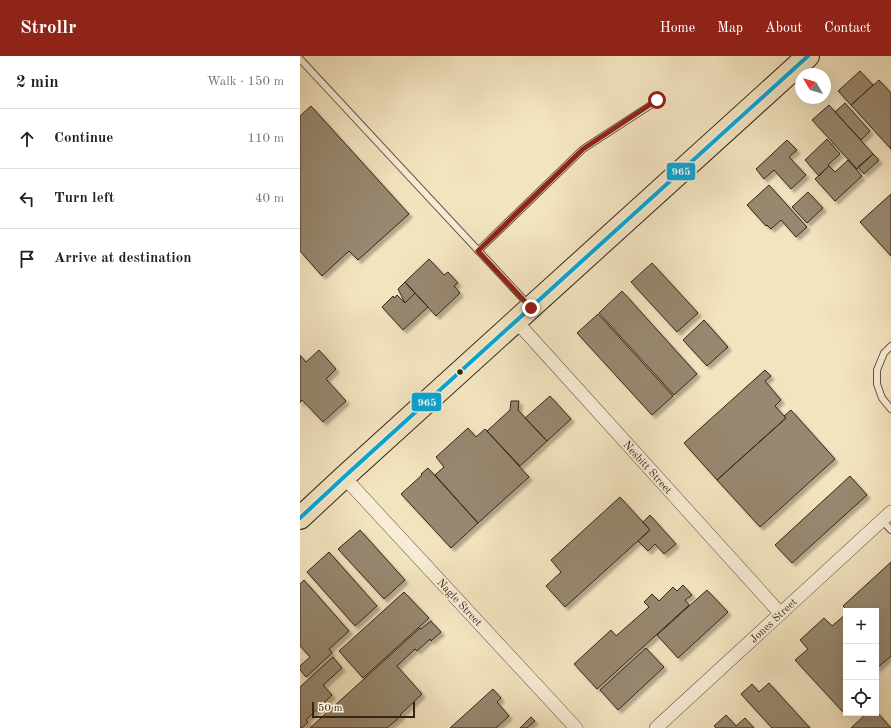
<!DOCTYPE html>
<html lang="en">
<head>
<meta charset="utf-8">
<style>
  :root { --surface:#fff; --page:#f2f2f2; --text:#222; --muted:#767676; --line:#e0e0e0; --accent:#8f2418 }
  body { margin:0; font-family:"Old Standard TT",serif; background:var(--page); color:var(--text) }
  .controls { position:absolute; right:12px; bottom:12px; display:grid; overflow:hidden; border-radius:0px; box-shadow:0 4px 16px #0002 }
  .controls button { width:36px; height:36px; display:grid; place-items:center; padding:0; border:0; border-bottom:1px solid var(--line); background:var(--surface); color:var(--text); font:20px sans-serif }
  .compass { position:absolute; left:495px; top:12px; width:36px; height:36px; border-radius:50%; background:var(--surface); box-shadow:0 4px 16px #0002; rotate:308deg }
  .scale { position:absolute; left:12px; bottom:10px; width:103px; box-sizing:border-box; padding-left:4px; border:2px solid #342517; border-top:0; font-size:11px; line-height:14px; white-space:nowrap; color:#342517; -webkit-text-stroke:3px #f7edd6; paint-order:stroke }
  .stop { position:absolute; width:12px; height:12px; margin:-9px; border:3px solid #8f2418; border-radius:50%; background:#fff }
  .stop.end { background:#8f2418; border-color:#fff; box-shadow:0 1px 4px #0008 }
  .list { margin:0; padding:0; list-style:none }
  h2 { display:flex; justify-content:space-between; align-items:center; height:52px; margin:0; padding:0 16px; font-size:17px }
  h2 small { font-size:13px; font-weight:400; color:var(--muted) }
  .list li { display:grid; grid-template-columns:26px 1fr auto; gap:12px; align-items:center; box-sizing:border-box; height:60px; padding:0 16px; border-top:1px solid var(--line) }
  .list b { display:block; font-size:15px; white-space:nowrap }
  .list em { font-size:13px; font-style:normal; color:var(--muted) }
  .icon { flex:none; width:22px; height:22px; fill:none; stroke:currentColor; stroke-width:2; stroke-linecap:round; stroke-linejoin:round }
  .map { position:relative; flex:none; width:591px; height:672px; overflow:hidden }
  header { display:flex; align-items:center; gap:24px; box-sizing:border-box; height:56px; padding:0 20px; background:var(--accent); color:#fff }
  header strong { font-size:19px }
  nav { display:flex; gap:22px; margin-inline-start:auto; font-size:14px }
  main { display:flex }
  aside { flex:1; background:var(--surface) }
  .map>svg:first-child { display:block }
  .building { fill:#97886f; stroke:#342517; filter:url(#shadow) }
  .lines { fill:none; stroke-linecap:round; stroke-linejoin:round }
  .lane-casing { stroke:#645541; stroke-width:8 }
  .street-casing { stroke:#645541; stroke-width:14 }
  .highway-casing { stroke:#342517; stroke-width:24 }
  .lane { stroke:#f7edd6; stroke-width:6 }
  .street { stroke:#f7edd6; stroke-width:13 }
  .highway { stroke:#f3e4c0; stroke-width:22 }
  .bus-1-casing { stroke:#f7edd6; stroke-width:7 }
  .bus-1 { stroke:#05a7d9; stroke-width:4 }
  .route { stroke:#8f2418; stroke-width:5 }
  .bus-dot { fill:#342517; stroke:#f7edd6; stroke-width:1.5 }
  .labels { text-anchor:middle; stroke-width:3.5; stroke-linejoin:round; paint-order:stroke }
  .street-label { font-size:11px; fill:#342517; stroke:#f7edd6 }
  .line-badge { stroke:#f7edd6; stroke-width:1.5 }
  .badge-label { font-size:11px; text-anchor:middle; font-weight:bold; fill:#fff }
</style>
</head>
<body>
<header>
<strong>Strollr</strong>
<nav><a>Home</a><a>Map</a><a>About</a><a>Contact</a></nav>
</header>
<main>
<aside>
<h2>2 min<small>Walk · 150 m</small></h2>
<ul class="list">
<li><svg class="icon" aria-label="ahead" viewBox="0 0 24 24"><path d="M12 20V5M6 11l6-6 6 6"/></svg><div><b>Continue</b></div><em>110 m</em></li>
<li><svg class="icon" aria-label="left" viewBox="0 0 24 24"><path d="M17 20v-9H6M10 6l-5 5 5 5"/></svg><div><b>Turn left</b></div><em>40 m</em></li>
<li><svg class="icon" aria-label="arrive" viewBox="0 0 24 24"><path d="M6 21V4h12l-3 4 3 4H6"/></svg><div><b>Arrive at destination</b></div></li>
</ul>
</aside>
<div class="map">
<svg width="591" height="672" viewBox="0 0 591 672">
  <defs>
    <filter id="shadow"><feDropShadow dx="3.5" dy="3.5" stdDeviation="1" flood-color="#0004"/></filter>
  </defs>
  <rect width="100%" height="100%" fill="#f3e4c0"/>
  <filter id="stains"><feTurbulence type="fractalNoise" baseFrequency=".005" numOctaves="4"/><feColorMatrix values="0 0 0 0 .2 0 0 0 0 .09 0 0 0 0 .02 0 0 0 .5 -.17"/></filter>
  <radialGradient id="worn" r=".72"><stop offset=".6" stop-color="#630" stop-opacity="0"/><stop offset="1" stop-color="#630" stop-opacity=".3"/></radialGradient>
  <!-- building -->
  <path class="building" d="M 560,15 L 573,29 L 551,49 L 538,35 Z
    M 579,24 L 591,37 L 591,93 L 551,49 Z
    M 545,47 L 570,75 L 561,84 L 535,56 Z
    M 529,49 L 573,98 L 557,113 L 512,64 Z
    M 11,50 L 109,158 L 58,204 L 49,195 L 22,220 L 0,195 L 0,60 Z
    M 527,83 L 540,98 L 528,109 L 529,110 L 519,120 L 505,104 Z
    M 487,84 L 497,94 L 489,101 L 506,119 L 491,133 L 474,114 L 464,123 L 456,113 Z
    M 573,98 L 579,104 L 564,118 L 558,111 Z
    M 548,104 L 562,120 L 535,145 L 515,123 L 529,110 L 535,116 Z
    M 469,129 L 507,171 L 496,181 L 481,164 L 471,173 L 467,169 L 466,170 L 447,149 Z
    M 508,136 L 523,152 L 507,167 L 492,151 Z
    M 591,138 L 591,200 L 560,166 Z
    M 129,203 L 144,219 L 148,216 L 158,227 L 154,230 L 160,237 L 136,260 L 105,226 Z
    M 352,207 L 398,257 L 377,276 L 331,226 Z
    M 105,226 L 115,237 L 105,247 L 98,233 Z
    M 322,235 L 397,318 L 374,339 L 299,257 Z
    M 115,237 L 128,251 L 103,274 L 82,251 L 93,240 L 94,242 L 97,239 L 105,247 Z
    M 298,258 L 373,340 L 352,359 L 277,277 Z
    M 404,264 L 428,291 L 407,310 L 383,284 Z
    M 19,294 L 36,313 L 26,323 L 46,345 L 23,366 L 2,344 L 0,347 L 0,299 L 6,306 Z
    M 465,314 L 471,320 L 465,325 L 481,344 L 475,350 L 486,362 L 417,424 L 384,387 Z
    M 250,340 L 271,363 L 247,385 L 225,362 Z
    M 211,345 L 219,345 L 218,354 L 247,385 L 220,410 L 187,375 L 210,354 Z
    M 491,354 L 535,403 L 460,471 L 417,424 L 486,362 L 484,360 Z
    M 168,372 L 176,381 L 185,373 L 229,421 L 178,467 L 135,419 L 144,411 L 136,401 Z
    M 128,412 L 178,467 L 151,492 L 101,438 L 122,419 L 121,418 Z
    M 550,420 L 567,439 L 492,507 L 475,489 Z
    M 320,441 L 350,474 L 265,551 L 246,530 L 261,516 L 251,504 Z
    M 350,459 L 376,488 L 364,498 L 355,488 L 348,495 L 338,485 L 350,474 L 343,466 Z
    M 60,474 L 105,524 L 84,543 L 38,493 Z
    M 29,496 L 77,550 L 55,570 L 7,516 Z
    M 591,506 L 591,600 L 576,613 L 576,555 L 548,555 L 543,550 Z
    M 4,524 L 49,575 L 29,593 L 32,597 L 6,621 L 0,614 L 0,610 L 10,601 L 0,590 L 0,528 Z
    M 383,529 L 392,539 L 385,544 L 389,549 L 297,633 L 274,608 L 311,574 L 316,580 L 349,551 L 344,546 L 352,538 L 359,545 L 373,531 L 377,535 Z
    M 407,534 L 428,556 L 378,602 L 357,579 Z
    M 104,536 L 129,562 L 63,622 L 39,595 Z
    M 546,558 L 546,654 L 543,656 L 495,604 L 508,593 L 500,584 L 524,562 L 532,570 Z
    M 131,565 L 141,576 L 131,585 L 130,583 L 117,595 L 115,593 L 97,610 L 122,638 L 100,659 L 101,660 L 87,672 L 10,672 L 120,572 L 121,573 Z
    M 346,592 L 364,611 L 318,654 L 300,634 Z
    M 33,601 L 42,612 L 23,629 L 32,639 L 6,664 L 8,666 L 2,672 L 0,672 L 0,631 Z
    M 469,627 L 510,672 L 472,672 L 441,638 L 452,628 L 459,636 Z
    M 193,633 L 201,642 L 197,646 L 209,660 L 196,672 L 150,672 Z
    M 576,655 L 591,672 L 551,672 L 567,657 L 576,657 Z
    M 426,659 L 436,670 L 445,662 L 454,672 L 416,672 L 414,670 Z
    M 231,661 L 235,665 L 227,672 L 220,672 Z"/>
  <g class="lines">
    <!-- lane casing -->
    <g class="lane-casing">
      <path id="lane" d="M 0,3 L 228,248
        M 178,195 L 283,93 L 357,45
        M 591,290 L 584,297 L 577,314 L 577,328 L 582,342 L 591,353
        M 582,464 L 591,474"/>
    </g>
    <!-- street casing -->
    <g class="street-casing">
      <path id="street" d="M 216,265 L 480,557
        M 44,421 L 276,672
        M 356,672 L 591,456"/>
    </g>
    <!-- highway casing -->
    <g class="highway-casing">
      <path id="highway" d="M 0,462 L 44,421 L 508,0"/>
    </g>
    <!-- lane -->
    <use href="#lane" class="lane"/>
    <!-- street -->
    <use href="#street" class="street"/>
    <!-- highway -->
    <use href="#highway" class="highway"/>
    <!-- bus-1 casing -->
    <g class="bus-1-casing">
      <path id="bus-1" d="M 0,462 L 44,421 L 508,0"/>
    </g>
    <!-- bus-1 -->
    <use href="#bus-1" class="bus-1"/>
  </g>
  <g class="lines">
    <!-- route -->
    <path class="route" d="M 231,252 L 178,195 L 283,93 L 357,44"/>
  </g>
  <!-- markers -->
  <circle class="bus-dot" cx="160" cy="316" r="3.5"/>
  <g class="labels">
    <!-- street labels -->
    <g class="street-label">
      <text transform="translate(348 411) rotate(48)" y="4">Nesbitt Street</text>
      <text transform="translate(160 546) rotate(47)" y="4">Nagle Street</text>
      <text transform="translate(473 564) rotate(-43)" y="4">Jones Street</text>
    </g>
  </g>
  <g class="line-badge">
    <rect x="366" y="106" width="30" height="19" rx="4" fill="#05a7d9"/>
    <rect x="111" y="336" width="31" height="20" rx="4" fill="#05a7d9"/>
  </g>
  <g class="badge-label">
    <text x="381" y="119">965</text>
    <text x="127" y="350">965</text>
  </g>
  <rect width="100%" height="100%" filter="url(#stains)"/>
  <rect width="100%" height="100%" fill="url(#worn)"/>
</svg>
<div class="controls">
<button>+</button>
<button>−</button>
<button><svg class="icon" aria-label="locate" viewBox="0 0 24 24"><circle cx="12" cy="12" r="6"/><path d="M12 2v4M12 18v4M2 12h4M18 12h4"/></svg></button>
</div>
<svg class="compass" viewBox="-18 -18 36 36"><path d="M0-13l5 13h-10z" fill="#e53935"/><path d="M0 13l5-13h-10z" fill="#767676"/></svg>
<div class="scale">50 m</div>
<div class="stop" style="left:357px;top:44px"></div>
<div class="stop end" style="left:231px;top:252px"></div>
</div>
</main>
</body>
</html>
